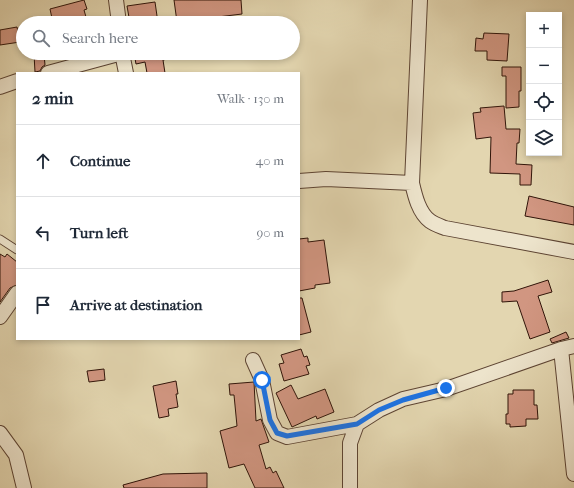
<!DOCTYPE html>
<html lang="en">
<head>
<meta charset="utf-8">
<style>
  :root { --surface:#fff; --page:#f6f6f7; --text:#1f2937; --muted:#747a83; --line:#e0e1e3 }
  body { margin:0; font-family:"IM FELL French Canon",serif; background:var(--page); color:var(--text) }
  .controls { position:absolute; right:12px; top:12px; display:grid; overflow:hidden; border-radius:0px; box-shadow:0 2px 6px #0003 }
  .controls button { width:36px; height:36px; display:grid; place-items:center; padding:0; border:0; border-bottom:1px solid var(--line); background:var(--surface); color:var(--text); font:20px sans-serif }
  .stop { position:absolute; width:12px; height:12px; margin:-9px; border:3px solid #1a73e8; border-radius:50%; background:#fff }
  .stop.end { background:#1a73e8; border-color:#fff; box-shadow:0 1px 4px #0008 }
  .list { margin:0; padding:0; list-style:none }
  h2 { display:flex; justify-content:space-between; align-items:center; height:52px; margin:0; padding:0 16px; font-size:17px }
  h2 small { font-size:13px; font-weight:400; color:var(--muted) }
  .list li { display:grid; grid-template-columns:26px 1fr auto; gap:12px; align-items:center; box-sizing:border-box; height:72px; padding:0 16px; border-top:1px solid var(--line) }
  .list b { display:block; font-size:15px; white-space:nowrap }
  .list em { font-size:13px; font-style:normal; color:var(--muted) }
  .icon { flex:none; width:22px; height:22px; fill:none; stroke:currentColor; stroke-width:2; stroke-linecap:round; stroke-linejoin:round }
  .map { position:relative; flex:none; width:574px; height:488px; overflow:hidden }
  .search { position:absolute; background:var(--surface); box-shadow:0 2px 6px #0003; left:16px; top:16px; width:284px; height:44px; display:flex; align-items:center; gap:10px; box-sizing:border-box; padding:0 14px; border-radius:22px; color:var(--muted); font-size:15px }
  .panel { position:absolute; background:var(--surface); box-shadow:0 2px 6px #0003; left:16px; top:72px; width:284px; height:268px; border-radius:0px }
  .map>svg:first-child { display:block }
  .building { fill:#d19681; stroke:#301409 }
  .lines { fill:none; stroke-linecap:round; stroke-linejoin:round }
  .service-casing { stroke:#5d4433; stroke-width:9 }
  .minor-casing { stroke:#5d4433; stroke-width:16 }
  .service { stroke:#ede4cc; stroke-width:7 }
  .minor { stroke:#ede4cc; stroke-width:14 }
  .route { stroke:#1a73e8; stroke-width:5 }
</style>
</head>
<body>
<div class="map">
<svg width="574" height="488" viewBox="0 0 574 488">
  <rect width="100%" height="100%" fill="#e3d6b0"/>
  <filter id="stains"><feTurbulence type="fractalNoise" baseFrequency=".005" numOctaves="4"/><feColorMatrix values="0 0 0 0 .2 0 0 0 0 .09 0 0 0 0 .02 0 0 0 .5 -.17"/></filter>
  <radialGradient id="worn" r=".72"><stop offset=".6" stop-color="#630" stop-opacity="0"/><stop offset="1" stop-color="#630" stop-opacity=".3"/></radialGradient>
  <!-- building -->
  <path class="building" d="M 84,0 L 87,9 L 84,10 L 86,17 L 80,18 L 81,23 L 53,23 L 50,9 Z
    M 174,0 L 241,0 L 242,14 L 177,22 Z
    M 155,2 L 158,23 L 130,23 L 127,6 Z
    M 17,27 L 20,42 L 0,45 L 0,30 Z
    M 484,33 L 509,34 L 507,61 L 487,60 L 487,51 L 475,51 L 476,38 L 483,39 Z
    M 134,53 L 167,53 L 168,59 L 163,60 L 165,73 L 147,73 L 145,62 L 136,64 Z
    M 34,54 L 44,54 L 45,65 L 42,67 L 40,71 L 35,72 Z
    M 502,67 L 521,67 L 521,91 L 519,91 L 519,107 L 506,108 L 506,76 L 502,76 Z
    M 504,106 L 506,129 L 520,129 L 519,143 L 517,143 L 516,164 L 532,165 L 531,185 L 520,185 L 520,174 L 490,173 L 491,137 L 476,139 L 473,113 L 481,112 L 480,108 Z
    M 529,196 L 574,207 L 574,225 L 525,216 Z
    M 308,238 L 308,242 L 324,240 L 330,283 L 315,285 L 315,288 L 299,291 L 299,239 Z
    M 0,254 L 5,257 L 7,254 L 17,262 L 17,285 L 10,288 L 0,302 Z
    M 548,280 L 552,292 L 538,296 L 550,332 L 530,339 L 517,301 L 502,302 L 502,292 L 514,291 Z
    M 299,298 L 302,298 L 311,332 L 299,335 Z
    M 566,332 L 569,338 L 552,343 L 550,339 Z
    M 301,349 L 304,357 L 307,356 L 310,365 L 306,366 L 309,374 L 284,381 L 279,364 L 284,363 L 281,355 Z
    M 104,369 L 105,380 L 89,382 L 87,371 Z
    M 176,381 L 178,394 L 176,394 L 178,407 L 168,409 L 169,416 L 159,418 L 153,386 Z
    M 254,382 L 256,421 L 261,419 L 269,442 L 259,445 L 266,469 L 270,467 L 273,473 L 276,471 L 284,488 L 255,488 L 244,464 L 229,468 L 220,431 L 237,426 L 234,395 L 230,395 L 229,384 Z
    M 291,385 L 298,399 L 325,389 L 334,412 L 317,419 L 316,416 L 292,427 L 276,393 Z
    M 513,390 L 534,390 L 534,405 L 537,405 L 538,419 L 526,419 L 526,426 L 510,427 L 510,424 L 506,424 L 506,414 L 508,414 L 508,394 L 513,394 Z
    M 207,473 L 207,488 L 124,488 L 123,485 L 163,474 Z"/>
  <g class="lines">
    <!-- service casing -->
    <g class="service-casing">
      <path id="service" d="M 0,239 L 17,250"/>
    </g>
    <!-- minor casing -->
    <g class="minor-casing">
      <path id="minor" d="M 116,0 L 119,23
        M 420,0 L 412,183 C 415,196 419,213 430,221 C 434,224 440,226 445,228 L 574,252
        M 122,53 L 126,73
        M 48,73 L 122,53
        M 0,87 L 17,81
        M 299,181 L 326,179 L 412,183
        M 0,317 L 17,293
        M 561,349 L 574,474
        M 253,360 L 262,380 L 270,420 L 277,433 L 287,437 L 357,424
        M 0,433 L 16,455 L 24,488
        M 350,488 L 350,443 L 357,424 L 379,410 L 403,399 L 446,389 L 561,349 L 574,346"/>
    </g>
    <!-- service -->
    <use href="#service" class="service"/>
    <!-- minor -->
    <use href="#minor" class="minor"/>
  </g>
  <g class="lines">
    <!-- route -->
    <path class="route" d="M 262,380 L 270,420 L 277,433 L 287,436 L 357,424 L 379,410 L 403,400 L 446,388"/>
  </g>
  <rect width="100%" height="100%" filter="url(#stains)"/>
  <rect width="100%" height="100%" fill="url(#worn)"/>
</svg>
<div class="controls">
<button>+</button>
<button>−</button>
<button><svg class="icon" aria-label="locate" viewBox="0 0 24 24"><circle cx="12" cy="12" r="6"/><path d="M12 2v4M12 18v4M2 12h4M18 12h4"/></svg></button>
<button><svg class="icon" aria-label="layers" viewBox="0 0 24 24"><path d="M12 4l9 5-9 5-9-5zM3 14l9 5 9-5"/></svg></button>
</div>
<div class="stop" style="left:262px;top:380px"></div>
<div class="stop end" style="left:446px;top:388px"></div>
<div class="search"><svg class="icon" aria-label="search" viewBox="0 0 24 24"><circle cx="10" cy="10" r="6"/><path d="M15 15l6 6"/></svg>Search here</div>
<section class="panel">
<h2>2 min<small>Walk · 130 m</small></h2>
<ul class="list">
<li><svg class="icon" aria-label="ahead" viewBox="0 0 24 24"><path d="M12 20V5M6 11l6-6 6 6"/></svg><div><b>Continue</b></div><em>40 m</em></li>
<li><svg class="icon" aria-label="left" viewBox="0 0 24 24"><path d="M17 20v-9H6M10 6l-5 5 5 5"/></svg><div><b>Turn left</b></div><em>90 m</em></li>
<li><svg class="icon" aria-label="arrive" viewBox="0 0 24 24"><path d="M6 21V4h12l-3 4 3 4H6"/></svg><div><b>Arrive at destination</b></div></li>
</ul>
</section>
</div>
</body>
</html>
